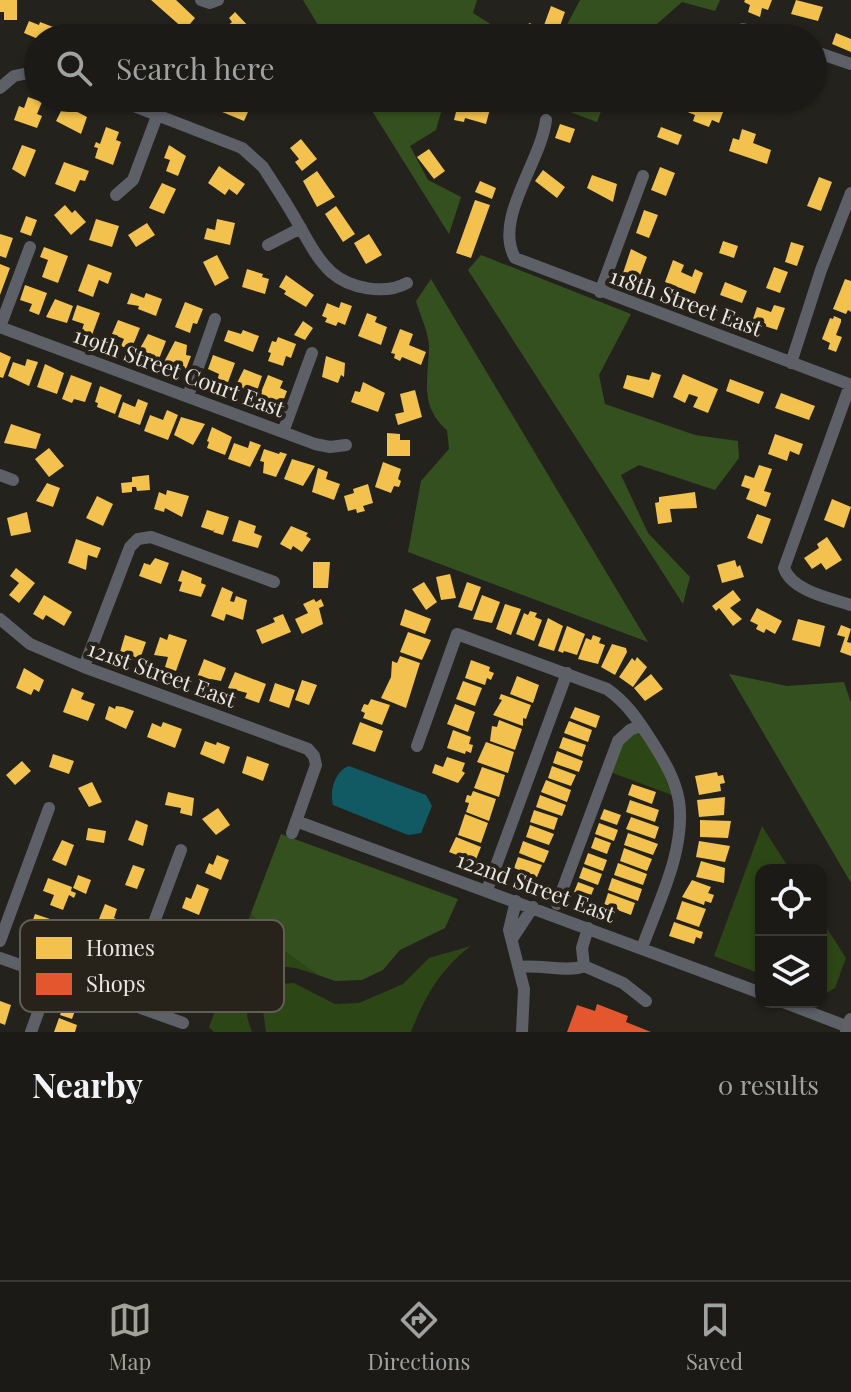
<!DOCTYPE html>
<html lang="en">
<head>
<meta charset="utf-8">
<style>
  :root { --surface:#1b1a16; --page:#24231f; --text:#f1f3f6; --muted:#a0a1a1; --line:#393835; --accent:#a3a19c }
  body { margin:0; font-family:"Playfair Display",serif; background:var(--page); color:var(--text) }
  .controls { position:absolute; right:24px; bottom:24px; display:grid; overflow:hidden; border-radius:16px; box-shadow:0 2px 6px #0004 }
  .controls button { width:72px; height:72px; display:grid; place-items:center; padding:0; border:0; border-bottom:2px solid var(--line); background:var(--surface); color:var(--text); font:40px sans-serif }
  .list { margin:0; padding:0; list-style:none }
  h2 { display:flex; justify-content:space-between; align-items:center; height:104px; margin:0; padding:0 32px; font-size:34px }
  h2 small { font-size:26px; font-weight:400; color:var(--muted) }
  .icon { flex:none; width:44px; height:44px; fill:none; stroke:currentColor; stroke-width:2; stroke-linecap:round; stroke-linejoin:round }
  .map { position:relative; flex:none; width:851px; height:1032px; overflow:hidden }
  .search { position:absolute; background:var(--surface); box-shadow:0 2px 6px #0004; left:24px; right:24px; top:24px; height:88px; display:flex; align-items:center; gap:20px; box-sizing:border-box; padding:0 28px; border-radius:44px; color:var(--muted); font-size:30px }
  .sheet { height:248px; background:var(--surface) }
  nav { display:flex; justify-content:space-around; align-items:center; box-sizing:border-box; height:112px; border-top:2px solid var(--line); background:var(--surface); font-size:22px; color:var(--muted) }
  nav a { display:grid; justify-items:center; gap:4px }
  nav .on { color:var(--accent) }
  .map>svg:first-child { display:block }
  .green { fill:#2d4615 }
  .forest { fill:#35501f }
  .water { fill:#115a64 }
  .homes { fill:#f2c14e }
  .shops { fill:#e4572e }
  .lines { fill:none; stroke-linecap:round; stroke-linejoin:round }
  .minor { stroke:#5e6067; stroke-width:12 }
  .major { stroke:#606166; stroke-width:14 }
  .labels { text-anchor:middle; stroke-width:8; stroke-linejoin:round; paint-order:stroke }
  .street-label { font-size:22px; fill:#e8e6e0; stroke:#27231a }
  .key { fill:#27231a; stroke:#615e55; stroke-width:2 }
  .key-label { font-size:22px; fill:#e8e6e0 }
</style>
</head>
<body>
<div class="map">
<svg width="851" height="1032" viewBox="0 0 851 1032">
  <rect width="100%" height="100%" fill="#24221d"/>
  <!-- green -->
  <path class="green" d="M 640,731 L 659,761 L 672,795 L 610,772 L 621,742 Z
    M 762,826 L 790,870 L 761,870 L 761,974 L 714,956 Z
    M 251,913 L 274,944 L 318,975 C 308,972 296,967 286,967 C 264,968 245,992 247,1013 C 247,1019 250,1026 252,1032 L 214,1032 L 209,1027 Z
    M 821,919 L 846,958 L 835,988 L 822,996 Z
    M 471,946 C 441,968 424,998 411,1032 L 266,1032 L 262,1003 L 265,995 L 278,984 L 294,983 L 335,1004 L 359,1003 L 403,984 L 429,958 Z"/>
  <!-- forest -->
  <path class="forest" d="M 303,0 L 477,0 L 473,13 L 513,38 L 326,38 Z
    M 580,0 L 720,0 L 715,11 L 682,2 L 641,38 L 560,38 Z
    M 364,98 L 445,98 L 436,130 L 410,146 L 428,180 L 461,197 L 449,234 Z
    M 544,98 L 606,98 L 597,122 L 549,104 Z
    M 481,255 L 631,314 L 599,375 L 605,404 L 695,435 L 738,441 L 739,458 L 715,490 L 639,465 L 621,475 L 648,533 L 690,577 L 683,604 L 468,270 Z
    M 431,279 L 648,642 L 408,552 L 421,481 L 449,449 L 447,430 C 418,405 429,378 429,345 C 428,331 420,315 416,301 Z
    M 729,674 L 787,686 L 844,682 L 851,703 L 851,883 Z
    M 281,834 L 458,899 L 445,928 L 400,950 L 383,970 L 362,980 L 335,981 L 318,975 L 274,944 L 251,913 Z"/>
  <!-- water -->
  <path class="water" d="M 349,766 L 426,795 L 432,806 L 421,833 L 408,835 L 333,805 C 329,791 335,771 349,766 Z"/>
  <!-- homes -->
  <path class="homes" d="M 0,0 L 17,0 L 17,20 L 4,20 L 4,12 L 0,12 Z
    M 151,0 L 176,0 L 195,18 L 185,30 Z
    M 745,0 L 772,0 L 768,10 L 762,8 L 760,17 L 748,12 L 750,5 L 744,2 Z
    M 796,0 L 823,7 L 818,21 L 791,14 Z
    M 551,6 L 565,12 L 556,37 L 541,31 L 539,34 L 527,30 L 529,23 L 543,28 Z
    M 235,12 L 252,30 L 243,38 L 220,38 L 213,30 L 220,24 L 224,29 L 232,22 L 229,18 Z
    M 29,21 L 39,25 L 40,22 L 61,30 L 58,38 L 38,39 L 24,33 Z
    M 687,24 L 699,32 L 695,38 L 674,38 L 677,33 L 680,35 Z
    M 836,33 L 851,39 L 851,52 L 832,44 Z
    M 28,97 L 42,102 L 37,114 L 42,116 L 37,128 L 14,120 L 19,106 L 24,108 Z
    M 219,98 L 233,98 L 251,105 L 244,121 L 215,109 Z
    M 689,99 L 723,112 L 719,123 L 712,120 L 709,127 L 693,121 L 695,115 L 685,111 Z
    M 459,100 L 490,109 L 486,124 L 465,118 L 464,122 L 454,120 Z
    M 64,105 L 87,117 L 81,134 L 56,121 Z
    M 560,124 L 575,129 L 570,143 L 555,138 Z
    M 106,127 L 119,132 L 116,140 L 121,142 L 113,165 L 95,158 L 98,148 L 94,147 L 96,142 L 100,144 Z
    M 661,127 L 682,135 L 678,145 L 657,137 Z
    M 742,129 L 756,134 L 753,143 L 771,150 L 767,164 L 729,151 L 733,138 L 739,140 Z
    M 301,139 L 317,159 L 302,171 L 295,162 L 299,159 L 290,148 Z
    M 22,145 L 36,150 L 25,177 L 12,169 Z
    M 169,145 L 186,156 L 178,176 L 166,171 L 170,160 L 164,158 Z
    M 429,149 L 445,171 L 434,179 L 417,157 Z
    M 64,162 L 89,171 L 85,181 L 80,180 L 75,192 L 55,184 Z
    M 219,166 L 245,184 L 237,195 L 229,189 L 225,195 L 208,183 Z
    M 660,167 L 675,173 L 666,196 L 651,190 Z
    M 543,170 L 565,187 L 557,198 L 535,181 Z
    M 317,171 L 335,197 L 317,207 L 303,181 Z
    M 592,175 L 617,184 L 613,202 L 587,188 Z
    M 819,177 L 832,182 L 821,211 L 807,206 Z
    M 480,181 L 496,188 L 492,199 L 475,192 Z
    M 162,183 L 176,189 L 164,214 L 149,208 Z
    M 475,200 L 490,205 L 471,258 L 456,253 Z
    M 65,205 L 72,213 L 75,210 L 86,222 L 71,235 L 54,215 Z
    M 336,206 L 355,234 L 343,242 L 325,214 Z
    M 644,210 L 658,215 L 649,238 L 636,233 Z
    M 26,216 L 37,220 L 31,236 L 20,232 Z
    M 96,219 L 119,226 L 112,247 L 89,240 Z
    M 217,219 L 235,223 L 230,245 L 204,239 L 207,228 L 215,230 Z
    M 147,223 L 155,235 L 136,247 L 128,235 Z
    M 0,234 L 13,238 L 6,258 L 0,256 Z
    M 369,234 L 382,255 L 366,264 L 354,243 Z
    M 723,241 L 738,246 L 734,258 L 719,253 Z
    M 791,242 L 804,246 L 797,266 L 785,262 Z
    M 44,247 L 68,256 L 58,283 L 42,277 L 48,260 L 40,257 Z
    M 631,249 L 647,257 L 639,278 L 623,273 Z
    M 217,255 L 229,278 L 215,286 L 203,262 Z
    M 673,260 L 684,265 L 681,272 L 692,277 L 695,269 L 703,273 L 695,294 L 665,282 Z
    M 0,264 L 10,268 L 0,295 Z
    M 88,264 L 112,273 L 108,284 L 99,280 L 93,297 L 78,291 Z
    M 774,267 L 788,272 L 780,293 L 766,288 Z
    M 247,269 L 263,274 L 262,277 L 269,279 L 265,294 L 242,287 Z
    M 286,275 L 314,295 L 306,307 L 284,294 L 286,291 L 279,287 Z
    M 845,279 L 851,281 L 851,312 L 848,310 L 846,314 L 833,309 Z
    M 725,282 L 747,291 L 742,303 L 720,295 Z
    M 25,285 L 47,293 L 39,315 L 29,311 L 32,304 L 20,300 Z
    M 131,293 L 144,298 L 146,293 L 162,299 L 156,316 L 138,309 L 139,306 L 127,304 Z
    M 55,299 L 73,306 L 67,323 L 46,317 Z
    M 185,302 L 203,309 L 197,324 L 193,323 L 190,333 L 175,327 Z
    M 341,302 L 352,306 L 345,325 L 338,322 L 336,326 L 325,322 L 327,318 L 322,316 L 327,303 L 339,308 Z
    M 77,305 L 100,313 L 92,335 L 81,332 L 84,324 L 72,320 Z
    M 774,305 L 785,308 L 777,330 L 752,322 L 757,307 L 771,312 Z
    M 367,313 L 377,317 L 375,322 L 387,327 L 381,345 L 358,336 Z
    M 834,316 L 841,319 L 841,322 L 836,335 L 842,337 L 836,352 L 828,349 L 830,343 L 822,339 L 830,318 L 833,319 Z
    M 118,320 L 140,328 L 131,350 L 121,346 L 124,339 L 112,334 Z
    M 303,321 L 313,328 L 305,340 L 294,335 Z
    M 400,329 L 413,334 L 409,345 L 426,352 L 421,365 L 402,357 L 400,361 L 394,358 L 395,354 L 391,353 Z
    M 228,330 L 241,334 L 243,330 L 259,336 L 253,352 L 224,341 Z
    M 148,334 L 166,341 L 159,359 L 138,352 Z
    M 278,337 L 296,344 L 291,358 L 286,356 L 283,366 L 268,361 L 271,353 L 268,352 L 272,341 L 276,342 Z
    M 175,341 L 187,345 L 186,355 L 191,356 L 186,369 L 164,362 Z
    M 0,352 L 11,357 L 3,378 L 0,377 Z
    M 213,355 L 235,363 L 227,385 L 217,381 L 219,374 L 208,369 Z
    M 326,356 L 345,363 L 344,377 L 341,375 L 338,383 L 322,377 Z
    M 27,359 L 38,362 L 29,386 L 8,376 L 13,362 L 25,366 Z
    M 45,364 L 64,373 L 57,394 L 37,387 Z
    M 244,369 L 262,376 L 256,394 L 235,387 Z
    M 652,372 L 661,375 L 653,398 L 623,388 L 627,375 L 649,380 Z
    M 683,374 L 718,389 L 708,413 L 693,407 L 698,397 L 689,394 L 685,403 L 673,397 Z
    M 71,375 L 92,383 L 85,402 L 74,399 L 72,403 L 62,399 Z
    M 268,375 L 283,381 L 280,388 L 287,391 L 282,404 L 259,397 Z
    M 730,379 L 764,392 L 759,404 L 726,391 Z
    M 363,382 L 385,393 L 378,412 L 351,402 L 355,391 L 360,392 Z
    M 100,386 L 122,395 L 115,414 L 97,407 L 98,403 L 95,402 Z
    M 415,390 L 422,417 L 398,425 L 395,414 L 404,412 L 400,394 Z
    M 781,393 L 815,406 L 809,420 L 775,408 Z
    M 138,399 L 148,403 L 140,425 L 118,417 L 123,402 L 135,407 Z
    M 167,410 L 178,415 L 168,440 L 144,431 L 150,415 L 163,420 Z
    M 181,417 L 205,424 L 193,445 L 174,435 Z
    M 11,424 L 41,434 L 36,449 L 4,443 Z
    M 212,427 L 232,437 L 225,455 L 207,448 L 209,442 L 207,441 Z
    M 387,433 L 400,434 L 400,440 L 410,440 L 410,456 L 387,456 Z
    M 775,434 L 803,444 L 799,455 L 790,451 L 787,461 L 768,454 Z
    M 250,441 L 261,445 L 250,467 L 228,459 L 234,443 L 248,448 Z
    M 49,448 L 64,466 L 49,477 L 35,459 Z
    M 264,449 L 279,454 L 280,452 L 287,454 L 276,477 L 263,473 L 264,462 L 260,461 Z
    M 292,459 L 315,466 L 303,486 L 284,479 Z
    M 383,462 L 401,469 L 398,479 L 401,481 L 399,487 L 394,486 L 391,493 L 375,487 Z
    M 759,465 L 772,469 L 764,491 L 771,493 L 766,507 L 746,499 L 750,489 L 741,486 L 745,475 L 754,478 Z
    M 318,468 L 328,472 L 326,479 L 340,484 L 334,500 L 312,492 Z
    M 149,475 L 150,490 L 137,491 L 136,487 L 132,487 L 132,492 L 122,493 L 121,483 L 132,482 L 132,477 Z
    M 47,483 L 60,488 L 53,507 L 36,501 Z
    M 368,484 L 373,503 L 363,506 L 365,511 L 357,513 L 356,509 L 348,511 L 344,496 L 354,493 L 353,489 Z
    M 167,490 L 189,496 L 182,517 L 165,508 L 164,512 L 154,509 L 159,492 L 166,495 Z
    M 695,492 L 697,508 L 670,509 L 672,522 L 658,524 L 655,503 L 659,502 L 659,497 Z
    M 97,496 L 113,504 L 103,526 L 86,518 Z
    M 832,499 L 851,507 L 844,528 L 824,520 Z
    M 207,510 L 229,517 L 223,535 L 213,532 L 215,529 L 213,531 L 201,527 Z
    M 27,512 L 31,532 L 11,536 L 7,518 Z
    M 757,514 L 771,519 L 762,544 L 747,538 Z
    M 239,520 L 256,526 L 254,533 L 262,536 L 258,548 L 232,541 Z
    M 291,526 L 308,533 L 306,536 L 311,539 L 302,552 L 293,546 L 291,550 L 280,544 Z
    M 827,537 L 842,560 L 826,570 L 821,563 L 812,569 L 804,558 L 819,548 L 817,544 Z
    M 76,539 L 101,548 L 97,558 L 88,555 L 86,570 L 68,563 Z
    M 155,558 L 169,563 L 161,584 L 139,576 L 144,563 L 150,565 Z
    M 735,560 L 737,567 L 740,565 L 744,577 L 722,583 L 717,565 Z
    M 313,562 L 330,562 L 328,588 L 313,588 Z
    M 16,568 L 35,583 L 19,603 L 9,595 L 19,583 L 10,576 Z
    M 182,570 L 202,578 L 201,583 L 206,585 L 201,597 L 179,591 L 182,582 L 178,581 Z
    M 450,574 L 456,598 L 441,600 L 436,577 Z
    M 424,582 L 437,602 L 426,610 L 412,589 Z
    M 467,582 L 481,587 L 472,611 L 458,607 Z
    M 222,587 L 233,592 L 230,601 L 234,602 L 236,596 L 247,600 L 243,620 L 226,614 L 224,621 L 211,616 Z
    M 733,590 L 741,600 L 730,608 L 742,619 L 733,626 L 719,608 L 716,611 L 712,606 Z
    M 44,595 L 72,612 L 64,626 L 46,615 L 43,620 L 33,614 Z
    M 482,595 L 500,602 L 492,623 L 473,619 Z
    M 314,599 L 316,602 L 321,599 L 324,606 L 319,608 L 323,624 L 302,634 L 295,619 L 308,613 L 303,604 Z
    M 505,604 L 521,609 L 511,635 L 496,629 Z
    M 757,608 L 782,621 L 775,634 L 766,629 L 764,633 L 756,629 L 758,625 L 750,621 Z
    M 405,609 L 431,619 L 425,634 L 400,625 Z
    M 530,611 L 537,613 L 535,617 L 542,620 L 534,641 L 516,634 L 524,613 L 528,615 Z
    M 283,614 L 291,632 L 262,644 L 256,630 L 275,622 L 273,618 Z
    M 548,618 L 563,626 L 554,651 L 538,646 Z
    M 798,619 L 825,626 L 820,647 L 792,640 Z
    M 841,625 L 851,629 L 847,642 L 851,643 L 851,656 L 840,652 L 845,637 L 837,635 Z
    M 567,626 L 585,634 L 577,655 L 564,651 L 563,653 L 558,651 Z
    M 408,632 L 431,640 L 422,660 L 400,652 Z
    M 169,634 L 187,640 L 176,671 L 165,667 L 168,657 L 154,655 L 160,637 L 167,640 Z
    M 125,635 L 146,642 L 140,659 L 120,652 Z
    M 593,635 L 601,638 L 599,643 L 605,645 L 598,664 L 578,659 L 586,638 L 591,640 Z
    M 612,644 L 626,648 L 627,652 L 615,675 L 601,667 Z
    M 400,656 L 420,663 L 406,708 L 381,698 L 391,677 L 392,661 L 397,663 Z
    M 637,657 L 647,667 L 633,687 L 619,677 L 632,658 L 635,661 Z
    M 204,659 L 226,668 L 221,681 L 211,679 L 209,684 L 196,680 Z
    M 471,660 L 490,667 L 489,671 L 494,673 L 491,680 L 487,678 L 485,685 L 465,678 Z
    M 24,668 L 44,680 L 39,692 L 34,689 L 31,695 L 16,688 Z
    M 235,672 L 266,684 L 259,703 L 245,698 L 247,693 L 228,688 Z
    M 651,674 L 663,689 L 645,701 L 634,688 Z
    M 517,676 L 539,685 L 533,703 L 510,694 Z
    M 302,680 L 317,685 L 309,705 L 295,700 Z
    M 463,681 L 482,688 L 475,706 L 456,699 Z
    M 275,683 L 295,690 L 289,708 L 269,701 Z
    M 72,688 L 84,693 L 81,699 L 95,704 L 88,721 L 63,712 Z
    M 501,694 L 531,705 L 526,719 L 523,718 L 523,726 L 493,715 L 502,700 L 499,699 Z
    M 371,699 L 390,705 L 382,725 L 363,718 L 365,713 L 361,711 L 364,704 L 368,705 Z
    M 455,704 L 475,712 L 468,732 L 447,724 Z
    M 109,706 L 115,709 L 116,706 L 123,707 L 134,711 L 126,729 L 105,719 Z
    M 575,707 L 600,716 L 596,728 L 570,718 Z
    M 499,720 L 522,729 L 515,750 L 490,741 L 492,726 L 497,727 Z
    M 569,721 L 592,730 L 588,742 L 564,733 Z
    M 163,722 L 182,729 L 175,748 L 147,737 L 152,723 L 161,727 Z
    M 360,722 L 383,731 L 375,752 L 352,744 Z
    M 453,730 L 471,737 L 469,744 L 473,745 L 471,753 L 466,751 L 465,754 L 447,748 Z
    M 563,737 L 586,745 L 582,757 L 559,748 Z
    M 205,741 L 216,745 L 217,742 L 230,747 L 224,764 L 200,754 Z
    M 486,742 L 514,752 L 508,773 L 477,762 Z
    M 557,751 L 583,761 L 579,772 L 553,763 Z
    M 53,754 L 74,761 L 69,774 L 49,767 Z
    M 247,756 L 269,764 L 263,781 L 242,773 Z
    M 447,757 L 465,763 L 462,771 L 465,773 L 458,783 L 432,773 L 435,764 L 443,767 Z
    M 22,761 L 31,771 L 15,785 L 6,775 Z
    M 552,766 L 576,775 L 571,786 L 548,778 Z
    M 482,767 L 505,775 L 499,797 L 474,788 Z
    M 717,772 L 718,776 L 723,775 L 725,783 L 720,784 L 721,791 L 699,795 L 695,776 Z
    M 546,780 L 571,790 L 567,802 L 541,792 Z
    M 92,782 L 102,802 L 89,807 L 78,788 Z
    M 632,784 L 656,792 L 652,804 L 628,795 Z
    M 473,791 L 496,799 L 489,821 L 466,812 L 469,803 L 465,802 L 467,795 L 471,796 Z
    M 168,792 L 194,798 L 192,816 L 180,813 L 181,808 L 165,805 Z
    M 540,795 L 566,805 L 562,816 L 536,807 Z
    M 725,797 L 724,815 L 699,817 L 697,800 Z
    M 630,800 L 659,810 L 655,822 L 626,812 Z
    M 218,808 L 230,825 L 216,835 L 202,819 Z
    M 604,809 L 621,815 L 617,825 L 600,819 Z
    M 534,810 L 558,818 L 554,830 L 530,822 Z
    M 465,814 L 488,823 L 481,843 L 458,835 Z
    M 631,817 L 659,827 L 655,839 L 626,829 Z
    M 136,820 L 148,825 L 143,846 L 128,840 Z
    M 700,820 L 731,821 L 728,838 L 700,837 Z
    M 599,823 L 618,830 L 614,841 L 595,834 Z
    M 530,825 L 554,834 L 549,845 L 526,837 Z
    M 88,828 L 106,831 L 104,843 L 86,840 Z
    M 628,833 L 658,844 L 653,855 L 624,845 Z
    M 456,837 L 481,847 L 475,862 L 449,852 Z
    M 595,837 L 611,843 L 607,854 L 591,848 Z
    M 62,840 L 74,845 L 66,866 L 52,860 Z
    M 523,841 L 549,851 L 544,863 L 519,853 Z
    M 699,841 L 730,846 L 725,862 L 696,857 Z
    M 624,848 L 652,859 L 647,871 L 620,861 Z
    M 588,853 L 607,860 L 603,871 L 584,864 Z
    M 217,855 L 229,860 L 221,880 L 205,873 L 209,863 L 213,865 Z
    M 518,857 L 542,865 L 537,877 L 514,868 Z
    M 701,861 L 725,868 L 724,883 L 696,877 Z
    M 618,863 L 647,874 L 643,885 L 614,875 Z
    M 133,865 L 145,869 L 137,889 L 125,885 Z
    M 583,867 L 602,874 L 598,885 L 579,878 Z
    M 78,875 L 91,880 L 86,894 L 73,888 Z
    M 48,878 L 72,887 L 71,891 L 76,893 L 74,898 L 69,895 L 63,910 L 50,905 L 54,895 L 43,891 Z
    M 612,878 L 642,889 L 638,901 L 608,890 Z
    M 692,880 L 711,887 L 708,893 L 714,895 L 711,903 L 705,901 L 704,905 L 682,897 Z
    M 578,882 L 594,888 L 590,898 L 574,892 Z
    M 197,884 L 209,889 L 199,915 L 182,908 L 186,897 L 191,899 Z
    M 608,893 L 635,903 L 631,915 L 604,905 Z
    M 682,901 L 706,909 L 699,927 L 676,919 Z
    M 105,904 L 117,909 L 114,918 L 122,922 L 118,933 L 97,924 Z
    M 35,914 L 53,920 L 47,937 L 29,931 Z
    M 674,922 L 703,932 L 701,939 L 696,937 L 694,944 L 669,936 Z
    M 0,1001 L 11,1005 L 5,1025 L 0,1023 Z
    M 65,1001 L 77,1005 L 72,1019 L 60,1015 Z
    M 59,1018 L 77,1025 L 75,1032 L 54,1032 Z"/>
  <!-- shops -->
  <path class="shops" d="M 597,1004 L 628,1016 L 626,1022 L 651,1032 L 567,1032 L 577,1005 L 595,1011 Z"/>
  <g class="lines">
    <!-- minor -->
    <path class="minor" d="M 201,0 L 210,3 L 218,0
      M 730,38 L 743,29 L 776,38
      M 813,51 L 851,64
      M 0,88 L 14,76 L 38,71
      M 113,98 L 242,148 L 263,167 C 274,184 286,202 296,220 C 306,237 316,258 331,272 C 350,289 385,295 407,283
      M 546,120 C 541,162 493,219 515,258 L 851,385
      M 116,195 L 133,180 L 157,116
      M 268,245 L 301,228
      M 600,292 L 643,176
      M 0,327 L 315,444 L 330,447 L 346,445
      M 0,327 L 30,247
      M 791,363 L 821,270 L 851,193
      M 850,385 L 784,568 C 792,591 830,598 851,605
      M 188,396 L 215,319
      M 283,432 L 312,353
      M 0,475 L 13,480
      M 0,619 L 30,644 L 84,667 L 308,749 L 314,756 L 316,765 L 292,833
      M 84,667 L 130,547 L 138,539 L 151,537 L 274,582
      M 417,746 L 457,634 L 607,689 C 627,703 638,720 651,740 C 663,759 675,778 679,801 C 686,850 658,903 642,948
      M 296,821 L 761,993
      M 487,890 L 567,673
      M 516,901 L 509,930 L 524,989 L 522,1032
      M 557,904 L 618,741 L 630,730 L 641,725
      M 588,928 L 582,948 L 584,966 L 623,983 L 646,1001
      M 512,939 L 533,907
      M 0,941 L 49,808
      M 0,958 L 183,1023
      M 519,967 C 538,964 569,973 584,966
      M 783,1002 L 851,1028
      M 124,1003 L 181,850
      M 31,1032 L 51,977"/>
    <!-- major -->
    <path class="major" d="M 847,1032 L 851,1020"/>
  </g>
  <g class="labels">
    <!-- street labels -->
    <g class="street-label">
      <text transform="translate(686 302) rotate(20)" y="8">118th Street East</text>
      <text transform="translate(179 372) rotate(20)" y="8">119th Street Court East</text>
      <text transform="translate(162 674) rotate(20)" y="8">121st Street East</text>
      <text transform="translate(536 887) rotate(20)" y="8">122nd Street East</text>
    </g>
  </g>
  <!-- legend -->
  <rect x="20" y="920" width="264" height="92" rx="12" class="key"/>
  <rect x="36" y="937" width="36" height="22" fill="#f2c14e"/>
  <rect x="36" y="973" width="36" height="22" fill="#e4572e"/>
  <g class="key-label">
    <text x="86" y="956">Homes</text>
    <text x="86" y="992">Shops</text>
  </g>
</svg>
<div class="controls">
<button><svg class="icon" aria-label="locate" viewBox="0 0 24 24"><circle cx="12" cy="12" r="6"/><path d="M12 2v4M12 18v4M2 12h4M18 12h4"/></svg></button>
<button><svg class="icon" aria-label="layers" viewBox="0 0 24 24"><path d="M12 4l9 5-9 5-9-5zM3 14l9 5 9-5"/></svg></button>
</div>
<div class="search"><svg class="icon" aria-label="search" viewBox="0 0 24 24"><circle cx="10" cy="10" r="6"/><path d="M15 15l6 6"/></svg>Search here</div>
</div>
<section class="sheet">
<h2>Nearby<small>0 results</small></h2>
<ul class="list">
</ul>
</section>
<nav>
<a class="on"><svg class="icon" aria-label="map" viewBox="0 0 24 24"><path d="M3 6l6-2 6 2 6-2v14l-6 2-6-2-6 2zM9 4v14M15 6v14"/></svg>Map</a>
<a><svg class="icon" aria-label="directions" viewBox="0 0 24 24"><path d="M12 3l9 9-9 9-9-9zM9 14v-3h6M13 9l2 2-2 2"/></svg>Directions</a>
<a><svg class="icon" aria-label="saved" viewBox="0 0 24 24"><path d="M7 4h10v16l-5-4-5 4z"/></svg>Saved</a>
</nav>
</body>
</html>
